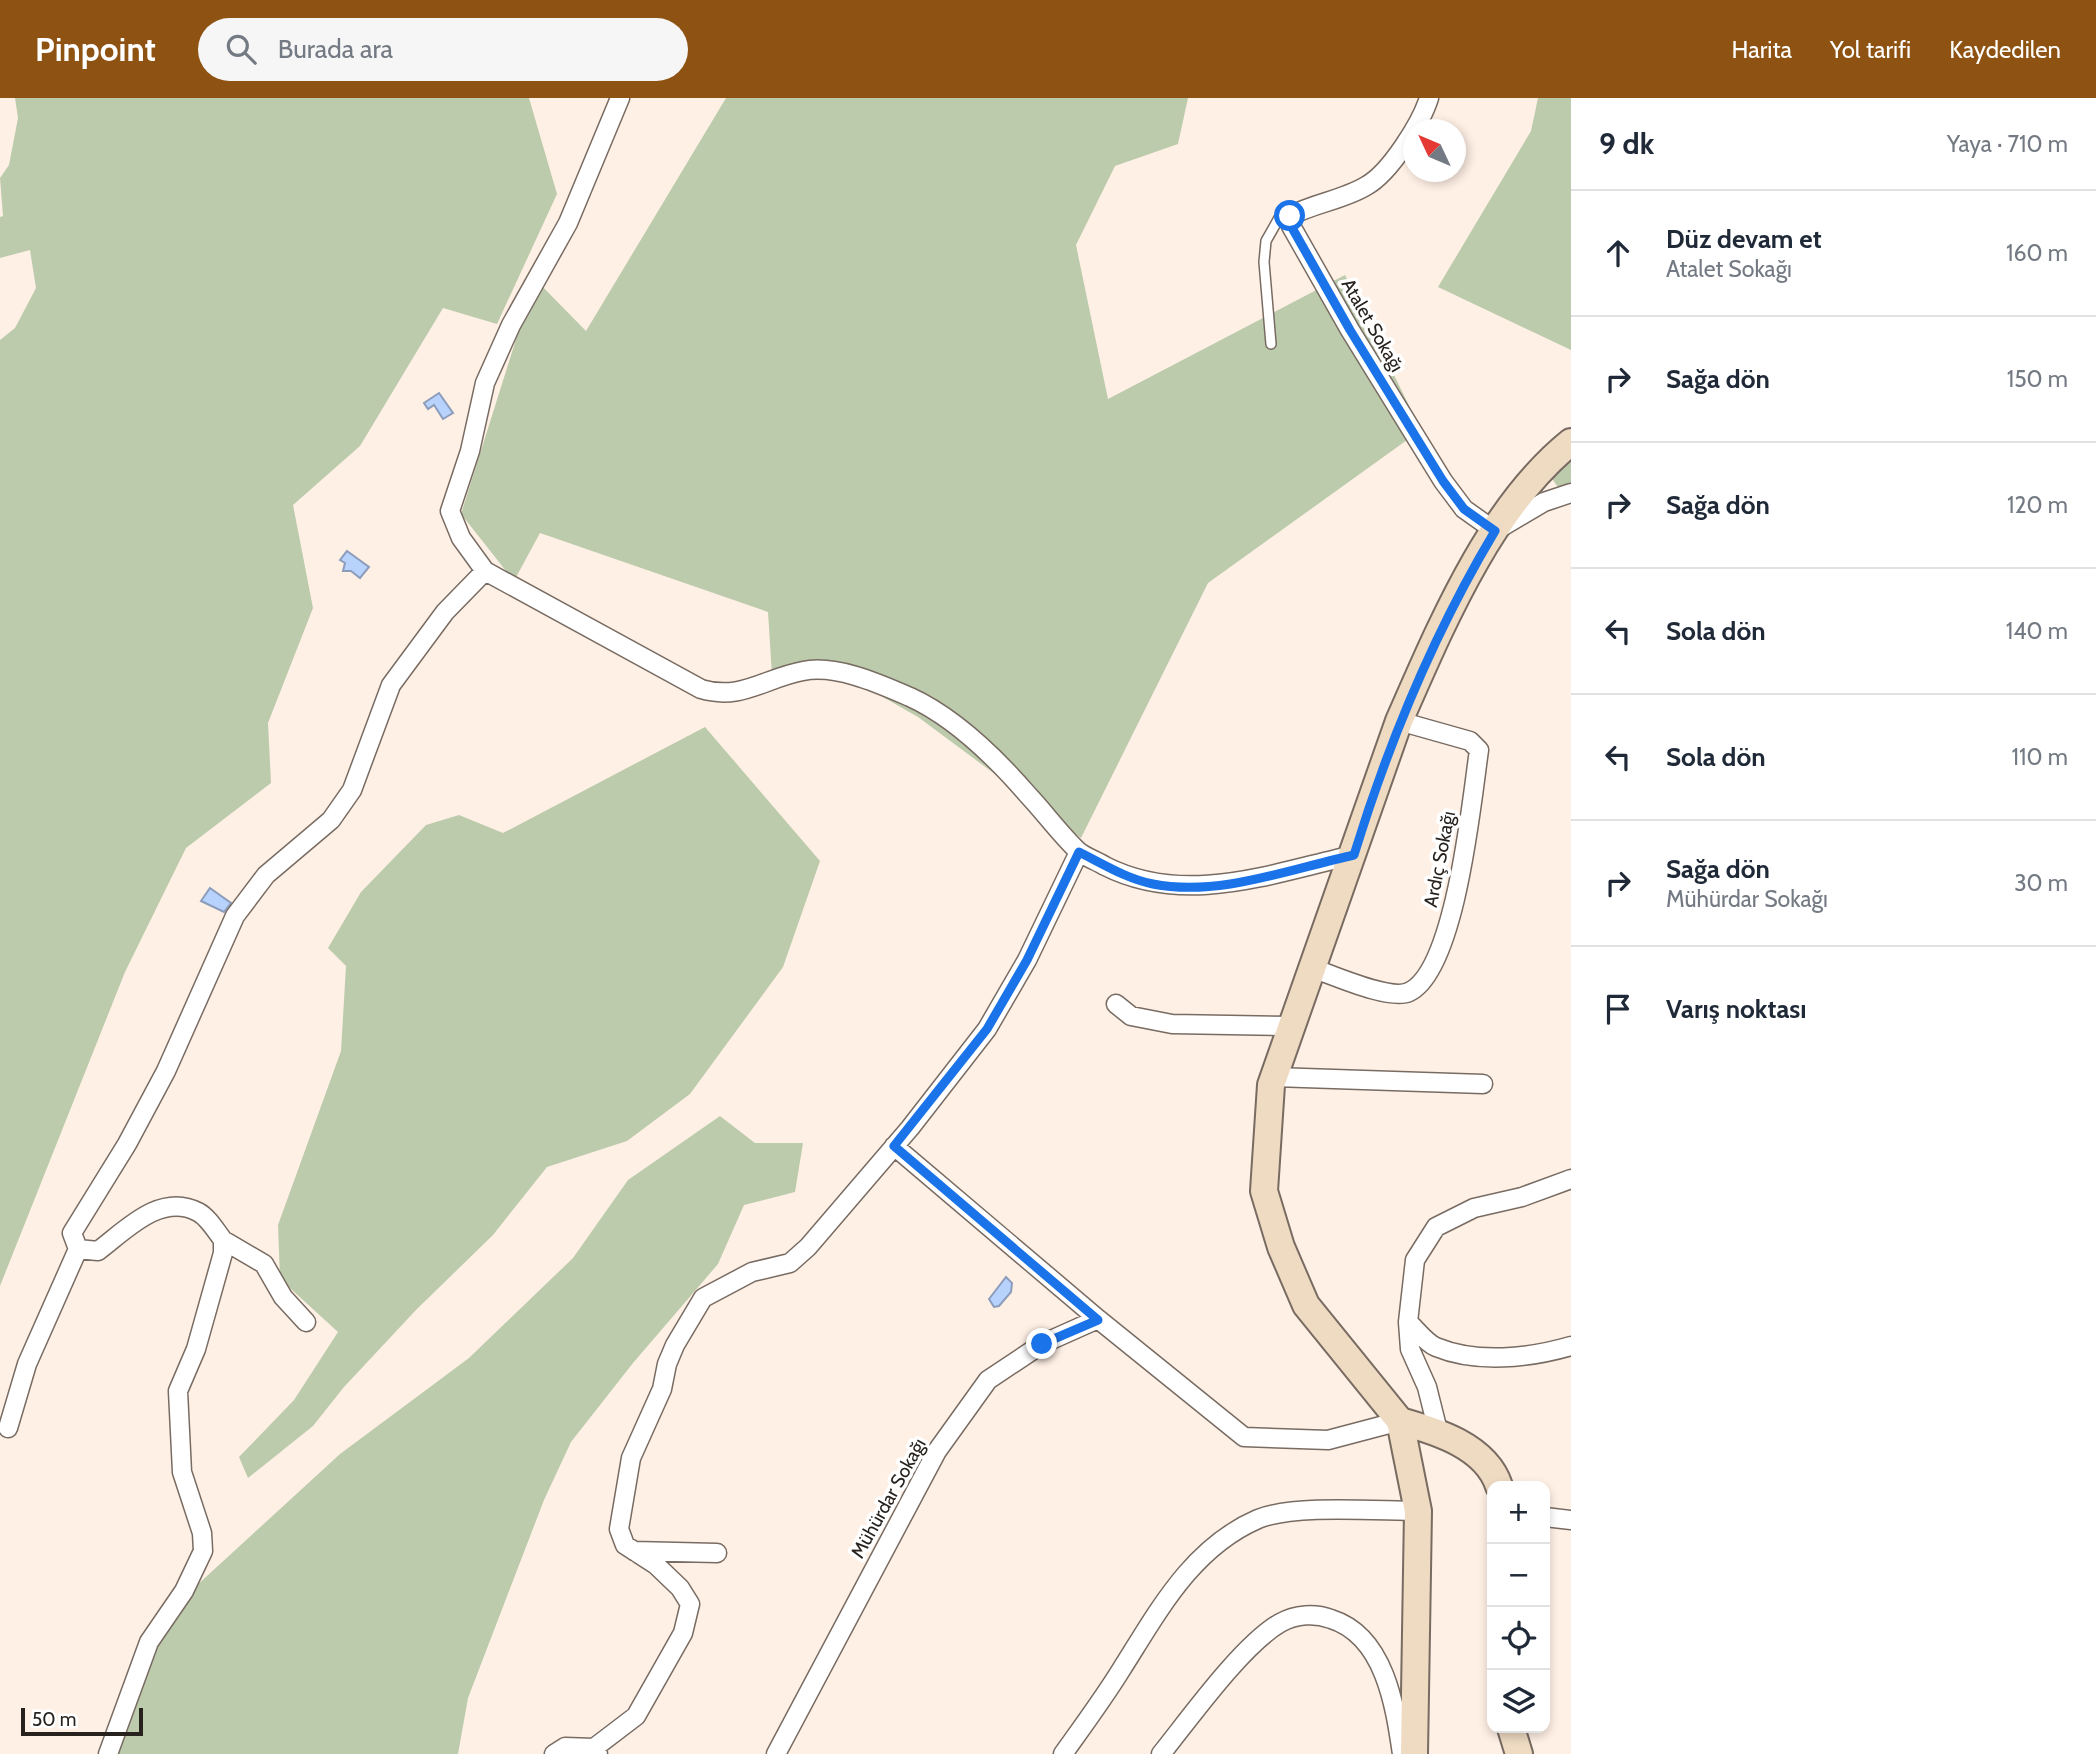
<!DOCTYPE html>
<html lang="tr">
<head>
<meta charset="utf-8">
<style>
  :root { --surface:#fff; --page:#f6f6f7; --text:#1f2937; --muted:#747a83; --line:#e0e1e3; --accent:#8e5212 }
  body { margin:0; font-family:Cabin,sans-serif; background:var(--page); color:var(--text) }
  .controls { position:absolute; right:21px; bottom:21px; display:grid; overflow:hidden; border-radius:14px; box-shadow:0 4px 10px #0003 }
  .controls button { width:63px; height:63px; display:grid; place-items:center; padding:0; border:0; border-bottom:2px solid var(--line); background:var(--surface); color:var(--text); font:35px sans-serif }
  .compass { position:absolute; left:1403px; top:21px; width:63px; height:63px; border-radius:50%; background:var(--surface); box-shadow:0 4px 10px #0003; rotate:314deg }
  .scale { position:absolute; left:21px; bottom:18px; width:122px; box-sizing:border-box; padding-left:7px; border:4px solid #27221e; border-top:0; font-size:19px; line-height:24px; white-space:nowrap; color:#27221e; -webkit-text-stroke:5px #fff; paint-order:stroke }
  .stop { position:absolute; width:21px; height:21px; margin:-16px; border:5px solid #1a73e8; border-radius:50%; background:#fff }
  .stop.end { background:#1a73e8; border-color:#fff; box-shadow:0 2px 7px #0008 }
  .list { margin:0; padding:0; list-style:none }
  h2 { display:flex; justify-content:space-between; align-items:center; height:91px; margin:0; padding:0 28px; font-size:30px }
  h2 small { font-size:23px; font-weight:400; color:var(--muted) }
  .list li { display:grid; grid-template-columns:46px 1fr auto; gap:21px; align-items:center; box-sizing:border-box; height:126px; padding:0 28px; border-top:2px solid var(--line) }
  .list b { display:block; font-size:26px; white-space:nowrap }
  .list p { margin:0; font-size:23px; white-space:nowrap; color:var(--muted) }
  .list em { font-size:23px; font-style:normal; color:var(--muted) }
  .icon { flex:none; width:38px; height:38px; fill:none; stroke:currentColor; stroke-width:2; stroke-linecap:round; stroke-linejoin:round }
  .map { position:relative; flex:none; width:1571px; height:1656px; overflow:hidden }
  header { display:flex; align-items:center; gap:42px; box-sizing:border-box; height:98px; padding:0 35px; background:var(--accent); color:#fff }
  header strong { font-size:33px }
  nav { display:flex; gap:38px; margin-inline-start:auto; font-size:24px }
  .search { width:490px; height:63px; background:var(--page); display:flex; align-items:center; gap:18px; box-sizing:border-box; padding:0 24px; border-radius:38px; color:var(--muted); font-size:26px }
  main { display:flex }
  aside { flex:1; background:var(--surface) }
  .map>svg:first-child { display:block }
  .green { fill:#bccbac }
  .water { fill:#b8d2fe; stroke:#8c9dbb; stroke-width:2 }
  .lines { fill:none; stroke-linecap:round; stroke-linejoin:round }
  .lane-casing { stroke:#786b62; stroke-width:12 }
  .street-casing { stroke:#786b62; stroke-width:21 }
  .secondary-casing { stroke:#786b62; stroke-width:30 }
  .lane { stroke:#fff; stroke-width:9 }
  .street { stroke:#fff; stroke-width:18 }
  .secondary { stroke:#efdac2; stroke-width:26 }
  .route { stroke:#1a73e8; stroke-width:9 }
  .labels { text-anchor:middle; stroke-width:7; stroke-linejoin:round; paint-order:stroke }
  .street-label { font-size:19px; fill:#27221e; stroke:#fff }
</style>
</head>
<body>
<header>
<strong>Pinpoint</strong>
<div class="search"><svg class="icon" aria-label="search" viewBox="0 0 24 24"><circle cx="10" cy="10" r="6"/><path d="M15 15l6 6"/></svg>Burada ara</div>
<nav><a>Harita</a><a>Yol tarifi</a><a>Kaydedilen</a></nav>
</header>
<main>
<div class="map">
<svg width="1571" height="1656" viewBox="0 0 1571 1656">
  <rect width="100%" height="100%" fill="#fff0e5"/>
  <!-- green -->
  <path class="green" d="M 15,0 L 529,0 L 557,96 L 497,226 L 443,210 L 360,348 L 293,407 L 313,510 L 268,625 L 271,685 L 186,750 L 125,874 L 0,1188 L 0,242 L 15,230 L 36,190 L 30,152 L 0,160 L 0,119 L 3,118 L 0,80 L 9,67 L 18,20 Z
    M 726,0 L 1188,0 L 1178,46 L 1115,68 L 1076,147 L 1108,301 L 1345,177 L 1421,332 L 1208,485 L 1081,740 L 918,619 L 830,569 L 772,577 L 768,514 L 540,435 L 514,483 L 461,416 L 535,181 L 586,233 Z
    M 1538,0 L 1571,0 L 1571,252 L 1438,189 L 1531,33 Z
    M 1571,347 L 1571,390 L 1559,391 L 1551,379 Z
    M 705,629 L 820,763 L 783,869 L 690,996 L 627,1043 L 547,1069 L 493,1137 L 416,1212 L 344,1289 L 313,1328 L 248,1380 L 239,1359 L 294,1302 L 338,1234 L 280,1181 L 278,1127 L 341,953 L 346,868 L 328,850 L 361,794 L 426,727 L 459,717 L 503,735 Z
    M 720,1018 L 755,1045 L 803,1045 L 795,1094 L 744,1107 L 718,1166 L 633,1265 L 571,1344 L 544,1402 L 468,1600 L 458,1656 L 104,1656 L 159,1522 L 340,1356 L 469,1260 L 573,1160 L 628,1082 Z"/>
  <!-- water -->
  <path class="water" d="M 439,295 L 453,315 L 443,321 L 434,307 L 428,311 L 424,305 Z
    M 347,453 L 369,469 L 360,480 L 351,473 L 343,473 L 345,465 L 340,462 Z
    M 210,790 L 231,805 L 224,814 L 201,803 Z
    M 1006,1179 L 1012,1185 L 1011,1194 L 999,1208 L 994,1209 L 989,1201 Z"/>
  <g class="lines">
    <!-- lane casing -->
    <g class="lane-casing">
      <path id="lane" d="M 1271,246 L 1264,164 L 1266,143 L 1279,120 L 1290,118"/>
    </g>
    <!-- street casing -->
    <g class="street-casing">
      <path id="street" d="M 620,0 L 568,125 L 511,227 L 485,285 L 470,353 L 450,413 L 461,440 L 485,473 L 701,591 C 741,603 765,580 803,573 C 836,566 880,586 910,599 C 956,620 996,660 1028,697 C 1045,715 1060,736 1078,753 C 1085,759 1097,763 1105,768 C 1186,809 1272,775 1354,757
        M 1429,0 C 1421,25 1390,75 1366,88 C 1343,102 1314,105 1290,118 L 1291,128 L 1350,232 L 1443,383 L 1464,411 L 1495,433 L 1544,404 L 1571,395
        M 1312,870 C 1333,877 1390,903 1409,894 C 1456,872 1472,700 1479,652 L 1470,643 L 1399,623
        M 1116,906 L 1131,918 L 1172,926 L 1292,928
        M 1274,979 L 1483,986
        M 894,1048 L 1098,1221 L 1244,1339 L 1328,1342 L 1400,1323
        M 223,1142 L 264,1166 L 283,1199 L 306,1224
        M 1408,1224 C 1416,1231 1426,1245 1436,1249 C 1477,1266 1530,1260 1571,1248
        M 8,1330 L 27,1266 L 78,1151
        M 1438,1333 L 1427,1289 L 1410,1251 L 1408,1224 L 1415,1162 L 1436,1129 L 1474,1110 L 1522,1099 L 1571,1081
        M 1545,1419 L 1571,1422
        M 634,1453 L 717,1455
        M 594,1650 L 636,1618 L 683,1535 L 690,1506 L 680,1490 L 656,1467 L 625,1447 L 619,1431 L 631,1360 L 662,1291 L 667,1266 L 675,1247 L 703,1200 L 752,1174 L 790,1165 L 808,1149 L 910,1030 L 987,931 L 1027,862 L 1079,754
        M 108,1656 L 149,1544 L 184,1493 L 203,1453 L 202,1435 L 182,1374 L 178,1293 L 196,1251 L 223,1155 L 223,1142 C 216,1133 208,1119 198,1114 C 160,1094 125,1133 98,1153 L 78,1151 L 72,1135 L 127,1046 L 166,973 L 235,818 L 266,777 L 331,722 L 352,692 L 391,587 L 445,514 L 485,473
        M 554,1656 L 565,1649 L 594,1650 L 598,1656
        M 776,1656 L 937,1353 L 988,1282 L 1042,1246 L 1098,1221
        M 1063,1656 C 1083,1628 1103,1601 1121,1572 C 1158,1514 1191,1450 1258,1421 C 1295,1406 1377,1413 1418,1413
        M 1161,1656 C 1190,1620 1242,1547 1280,1525 C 1296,1516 1315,1515 1331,1521 C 1385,1538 1395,1608 1402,1656"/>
    </g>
    <!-- secondary casing -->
    <g class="secondary-casing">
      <path id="secondary" d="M 1400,1323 C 1436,1333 1486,1348 1499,1388
        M 1511,1630 L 1519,1656
        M 1414,1656 L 1418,1413 L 1400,1323 L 1306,1207 L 1281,1149 L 1264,1093 L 1271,987 L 1399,623 C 1441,528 1489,410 1571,344"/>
    </g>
    <!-- lane -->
    <use href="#lane" class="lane"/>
    <!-- street -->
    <use href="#street" class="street"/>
    <!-- secondary -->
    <use href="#secondary" class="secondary"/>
  </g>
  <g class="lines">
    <!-- route -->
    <path class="route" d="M 1042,1246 L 1098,1222 L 894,1048 L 987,931 L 1027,862 L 1079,754 C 1103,766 1127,781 1153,786 C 1219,799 1290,771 1354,757 C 1389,643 1434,535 1495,433 L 1464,411 L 1443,383 L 1350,232 L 1291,128 L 1290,118"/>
  </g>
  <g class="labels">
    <!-- street labels -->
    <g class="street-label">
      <text transform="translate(1373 227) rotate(60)" y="7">Atalet Sokağı</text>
      <text transform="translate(1439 761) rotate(-79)" y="7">Ardıç Sokağı</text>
      <text transform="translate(888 1400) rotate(-61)" y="7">Mühürdar Sokağı</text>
    </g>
  </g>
</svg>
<div class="controls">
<button>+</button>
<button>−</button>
<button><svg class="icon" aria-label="locate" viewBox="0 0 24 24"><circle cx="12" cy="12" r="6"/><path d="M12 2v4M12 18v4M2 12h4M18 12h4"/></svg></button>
<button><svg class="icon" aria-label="layers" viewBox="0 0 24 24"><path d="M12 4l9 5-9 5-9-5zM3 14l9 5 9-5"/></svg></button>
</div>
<svg class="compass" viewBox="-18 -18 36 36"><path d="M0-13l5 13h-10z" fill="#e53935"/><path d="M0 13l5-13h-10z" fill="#747a83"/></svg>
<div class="scale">50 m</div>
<div class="stop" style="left:1290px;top:118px"></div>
<div class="stop end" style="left:1042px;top:1246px"></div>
</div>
<aside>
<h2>9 dk<small>Yaya · 710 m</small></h2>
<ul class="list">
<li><svg class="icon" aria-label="ahead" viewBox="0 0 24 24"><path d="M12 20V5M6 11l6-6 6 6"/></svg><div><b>Düz devam et</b><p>Atalet Sokağı</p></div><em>160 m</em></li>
<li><svg class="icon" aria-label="right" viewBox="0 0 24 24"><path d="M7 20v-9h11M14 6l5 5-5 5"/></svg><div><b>Sağa dön</b></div><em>150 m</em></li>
<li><svg class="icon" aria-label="right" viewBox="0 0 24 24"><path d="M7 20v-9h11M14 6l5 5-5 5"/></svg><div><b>Sağa dön</b></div><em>120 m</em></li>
<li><svg class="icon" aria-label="left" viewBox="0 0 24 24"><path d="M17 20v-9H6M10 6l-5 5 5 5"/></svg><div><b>Sola dön</b></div><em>140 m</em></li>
<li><svg class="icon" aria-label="left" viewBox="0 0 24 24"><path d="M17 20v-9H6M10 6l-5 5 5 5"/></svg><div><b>Sola dön</b></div><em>110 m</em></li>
<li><svg class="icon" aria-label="right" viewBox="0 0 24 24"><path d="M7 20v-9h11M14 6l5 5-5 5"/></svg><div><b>Sağa dön</b><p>Mühürdar Sokağı</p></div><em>30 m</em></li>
<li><svg class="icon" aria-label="arrive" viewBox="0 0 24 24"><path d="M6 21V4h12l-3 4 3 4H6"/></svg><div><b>Varış noktası</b></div></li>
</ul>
</aside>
</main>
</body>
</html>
